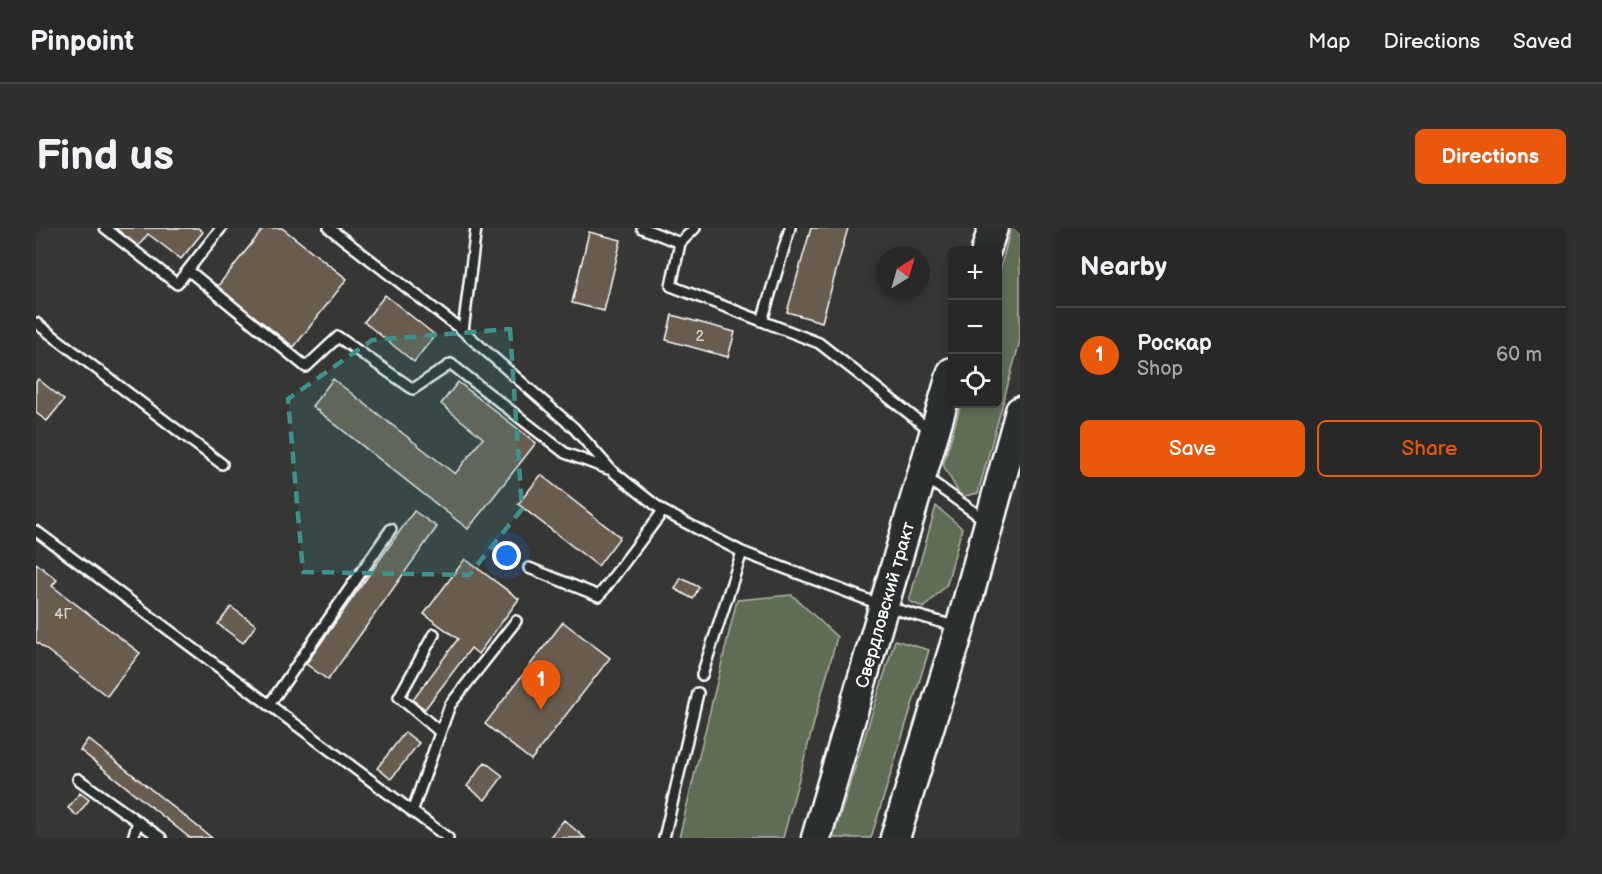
<!DOCTYPE html>
<html lang="en">
<head>
<meta charset="utf-8">
<style>
  :root { --surface:#282828; --page:#303030; --text:#f1f3f6; --muted:#a5a6a8; --line:#444445; --accent:#ea580c }
  body { margin:0; font-family:"Balsamiq Sans",sans-serif; background:var(--page); color:var(--text) }
  .controls { position:absolute; right:18px; top:18px; display:grid; overflow:hidden; border-radius:9px; box-shadow:0 3px 9px #0003 }
  .controls button { width:54px; height:54px; display:grid; place-items:center; padding:0; border:0; border-bottom:2px solid var(--line); background:var(--surface); color:var(--text); font:30px sans-serif }
  .compass { position:absolute; left:840px; top:18px; width:54px; height:54px; border-radius:50%; background:var(--surface); box-shadow:0 3px 9px #0003; rotate:37deg }
  .you { position:absolute; left:471px; top:328px; width:21px; height:21px; margin:-15px; border:4px solid #fff; border-radius:50%; background:#1a73e8; box-shadow:0 0 0 9px #1a73e833 }
  .badge { display:grid; place-items:center; width:39px; height:39px; border-radius:50%; background:var(--accent); color:#fff; font-size:20px; font-weight:700 }
  .pin { position:absolute; translate:-50% -50px; filter:drop-shadow(0 2px 3px #0008) }
  .pin::after { content:''; position:absolute; top:32px; width:21px; height:18px; background:inherit; clip-path:polygon(0 0,100% 0,50% 100%) }
  .list { margin:0; padding:0; list-style:none }
  h2 { display:flex; justify-content:space-between; align-items:center; height:78px; margin:0; padding:0 24px; font-size:26px }
  h2 small { font-size:20px; font-weight:400; color:var(--muted) }
  .list li { display:grid; grid-template-columns:39px 1fr auto; gap:18px; align-items:center; box-sizing:border-box; height:96px; padding:0 24px; border-top:2px solid var(--line) }
  .list b { display:block; font-size:22px; white-space:nowrap }
  .list p { margin:0; font-size:20px; white-space:nowrap; color:var(--muted) }
  .list em { font-size:20px; font-style:normal; color:var(--muted) }
  .actions { display:flex; gap:12px; padding:18px 24px }
  .actions a { flex:1; padding:14px 0; border:2px solid var(--accent); border-radius:9px; text-align:center; font-size:21px; color:var(--accent) }
  .actions .main { background:var(--accent); color:#fff }
  .icon { flex:none; width:33px; height:33px; fill:none; stroke:currentColor; stroke-width:2; stroke-linecap:round; stroke-linejoin:round }
  .map { position:relative; flex:none; width:984px; height:610px; overflow:hidden; border-radius:9px }
  header { display:flex; align-items:center; gap:36px; box-sizing:border-box; height:84px; padding:0 30px; background:var(--surface); border-bottom:2px solid var(--line) }
  header strong { font-size:28px }
  nav { display:flex; gap:33px; margin-inline-start:auto; font-size:21px }
  .intro { display:flex; align-items:center; justify-content:space-between; box-sizing:border-box; height:144px; padding:0 36px }
  h1 { margin:0; font-size:42px }
  .button { padding:15px 27px; border-radius:9px; background:var(--accent); color:#fff; font-size:21px; font-weight:700 }
  main { display:flex; gap:36px; padding:0 36px }
  aside { flex:1; background:var(--surface); border-radius:9px; box-shadow:0 3px 9px #0003 }
  .map>svg:first-child { display:block }
  .grass { fill:#616d54; stroke:#b0b6aa; stroke-width:1.5 }
  .building { fill:#685b4f; stroke:#fff; stroke-width:1.5 }
  .lines { fill:none; stroke-linecap:round; stroke-linejoin:round }
  .service-casing { stroke:#fff; stroke-width:14 }
  .primary-casing { stroke:#fff; stroke-width:33 }
  .service { stroke:#2a2d2e; stroke-width:9 }
  .primary { stroke:#2a2d2e; stroke-width:28 }
  .marked { fill:#3f918b; fill-opacity:0.2; stroke:#3f918b; stroke-width:4.5; stroke-dasharray:12 8; stroke-linejoin:round }
  .labels { text-anchor:middle; stroke-width:4.5; stroke-linejoin:round; paint-order:stroke }
  .number-label { font-size:15px; fill:#d9d6d3 }
  .street-label { font-size:18px; fill:#fff; stroke:#2a2d2e }
</style>
</head>
<body>
<header>
<strong>Pinpoint</strong>
<nav><a>Map</a><a>Directions</a><a>Saved</a></nav>
</header>
<div class="intro"><h1>Find us</h1><a class="button">Directions</a></div>
<main>
<div class="map">
<svg width="984" height="610" viewBox="0 0 984 610">
  <rect width="100%" height="100%" fill="#363635"/>
  <filter id="ink" filterUnits="userSpaceOnUse"><feTurbulence type="fractalNoise" baseFrequency=".0167" numOctaves="2"/><feDisplacementMap in="SourceGraphic" scale="12" xChannelSelector="R" yChannelSelector="G"/><feConvolveMatrix kernelMatrix="1 2 1 2 8 2 1 2 1" color-interpolation-filters="sRGB"/></filter>
  <g filter="url(#ink)">
    <!-- grass -->
    <path class="grass" d="M 975,0 L 984,0 L 984,113 L 942,265 L 925,269 L 907,237 L 925,176 L 962,176 L 962,48 Z
      M 900,278 L 926,300 L 911,356 L 888,380 L 873,373 Z
      M 756,367 L 801,409 L 747,610 L 643,610 L 701,372 Z
      M 859,412 L 893,422 L 835,610 L 797,610 Z"/>
    <!-- building -->
    <path class="building" d="M 73,0 L 162,0 L 167,4 L 145,31 L 112,6 L 100,21 Z
      M 228,0 L 246,0 L 311,51 L 258,119 L 181,59 Z
      M 775,0 L 812,0 L 786,94 L 751,84 Z
      M 553,4 L 585,12 L 568,83 L 536,75 Z
      M 349,67 L 399,107 L 378,134 L 328,94 Z
      M 636,87 L 699,104 L 692,129 L 630,112 Z
      M 2,151 L 28,172 L 11,193 L 0,185 L 0,154 Z
      M 297,151 L 419,246 L 447,210 L 405,176 L 422,154 L 500,215 L 432,301 L 276,178 Z
      M 505,247 L 584,309 L 562,338 L 482,276 Z
      M 378,283 L 401,299 L 292,452 L 270,436 Z
      M 429,331 L 483,371 L 442,426 L 435,420 L 389,481 L 377,472 L 422,411 L 388,386 Z
      M 0,335 L 21,352 L 16,358 L 104,425 L 71,468 L 0,414 Z
      M 645,350 L 663,359 L 657,371 L 639,361 Z
      M 195,379 L 220,397 L 207,415 L 182,396 Z
      M 527,394 L 574,430 L 495,532 L 449,496 Z
      M 369,504 L 383,515 L 355,551 L 341,540 Z
      M 52,511 L 176,610 L 154,610 L 44,522 Z
      M 449,534 L 467,548 L 449,572 L 431,558 Z
      M 44,565 L 53,572 L 41,588 L 32,580 Z
      M 528,592 L 549,610 L 513,610 Z"/>
    <g class="lines">
      <!-- service casing -->
      <g class="service-casing">
        <path id="service" d="M 69,0 L 141,56 L 185,0
          M 293,0 L 427,103 L 538,200 L 575,242 L 627,283 L 706,324 L 848,378 L 922,399
          M 606,0 L 644,15
          M 659,0 L 644,15 L 635,58 L 783,115 L 894,202
          M 152,42 L 270,139 L 302,109 L 377,161 L 415,136 L 529,225 L 572,241
          M 726,93 L 754,0
          M 0,95 L 186,236
          M 427,103 L 440,0
          M 889,249 L 949,292
          M 0,303 L 412,610
          M 493,340 L 563,368 L 627,283
          M 398,406 L 363,469 L 404,504
          M 666,447 L 706,324
          M 233,477 L 355,301
          M 42,551 L 125,610
          M 376,584 L 414,477 L 480,393
          M 97,610 L 102,593
          M 628,610 L 662,465"/>
      </g>
      <!-- primary casing -->
      <g class="primary-casing">
        <path id="primary" d="M 950,22 L 957,0
          M 780,610 L 916,144
          M 859,610 L 924,400 L 984,183"/>
      </g>
      <!-- service -->
      <use href="#service" class="service"/>
      <!-- primary -->
      <use href="#primary" class="primary"/>
    </g>
  </g>
  <!-- marked area -->
  <path class="marked" d="M 474,101 L 486,281 L 433,347 L 267,344 L 252,171 L 336,112 Z"/>
  <g class="labels">
    <!-- number labels -->
    <g class="number-label">
      <text x="664" y="113">2</text>
      <text x="27" y="391">4Г</text>
    </g>
    <!-- street labels -->
    <g class="street-label">
      <text transform="translate(849 377) rotate(-74)" y="6">Свердловский тракт</text>
    </g>
  </g>
</svg>
<div class="controls">
<button>+</button>
<button>−</button>
<button><svg class="icon" aria-label="locate" viewBox="0 0 24 24"><circle cx="12" cy="12" r="6"/><path d="M12 2v4M12 18v4M2 12h4M18 12h4"/></svg></button>
</div>
<svg class="compass" viewBox="-18 -18 36 36"><path d="M0-13l5 13h-10z" fill="#e53935"/><path d="M0 13l5-13h-10z" fill="#a5a6a8"/></svg>
<div class="you"></div>
<div class="pin badge" style="left:505px;top:482px">1</div>
</div>
<aside>
<h2>Nearby<small></small></h2>
<ul class="list">
<li><span class="badge">1</span><div><b>Роскар</b><p>Shop</p></div><em>60 m</em></li>
</ul>
<div class="actions"><a class="main">Save</a><a>Share</a></div>
</aside>
</main>
</body>
</html>
